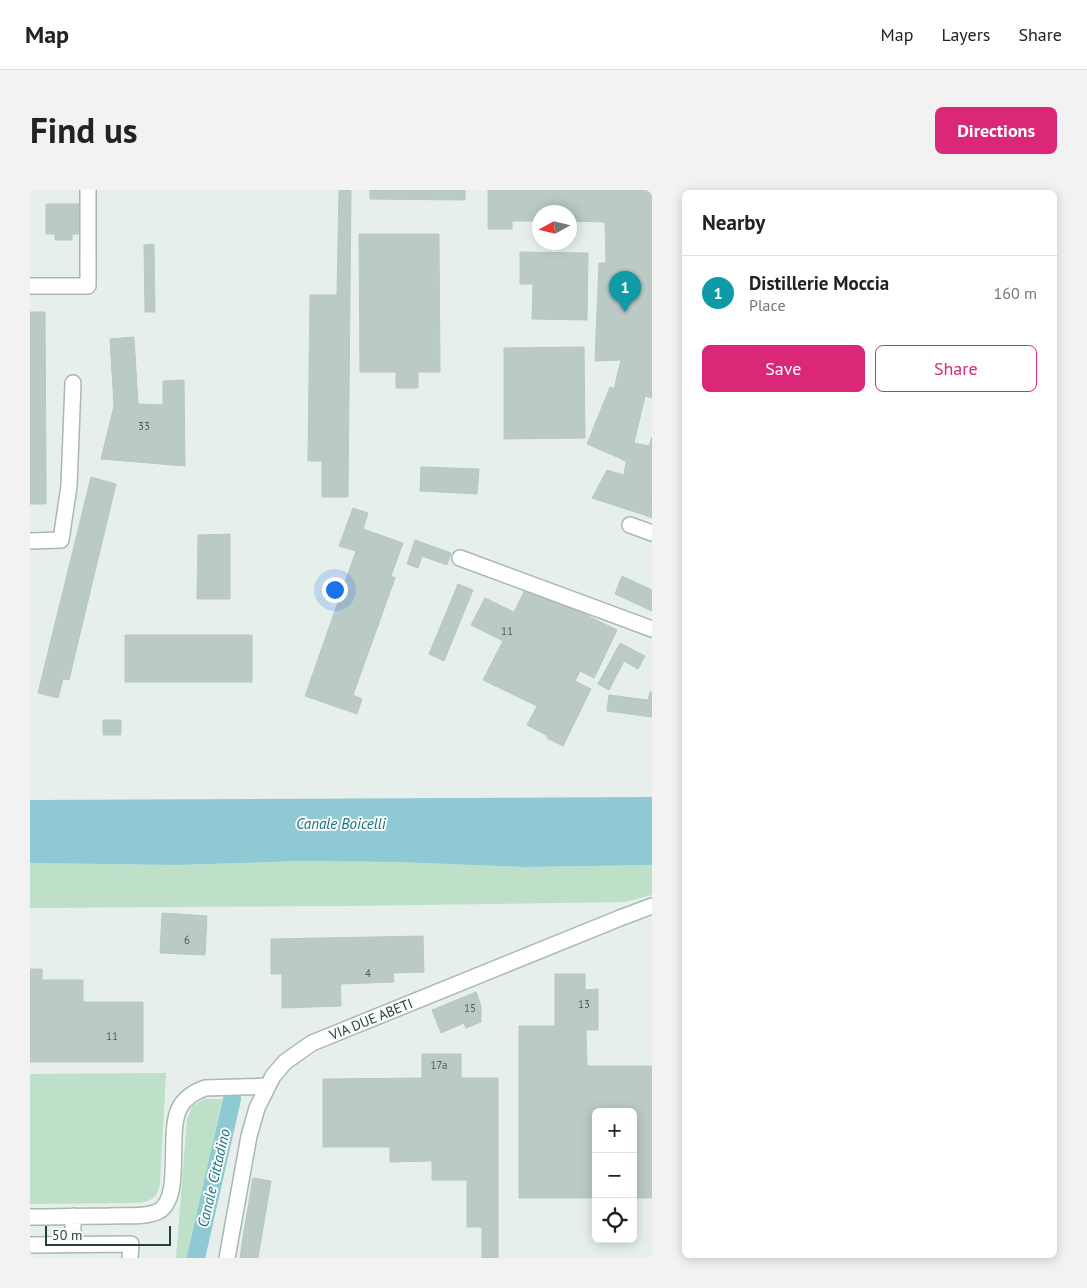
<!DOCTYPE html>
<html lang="en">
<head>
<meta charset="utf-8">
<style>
  :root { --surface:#fff; --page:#f2f2f2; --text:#222; --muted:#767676; --line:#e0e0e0; --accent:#db2777 }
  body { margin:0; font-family:"PT Sans",sans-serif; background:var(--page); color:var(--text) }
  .controls { position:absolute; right:15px; bottom:15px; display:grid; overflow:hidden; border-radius:8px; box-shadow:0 2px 12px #0003 }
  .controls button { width:45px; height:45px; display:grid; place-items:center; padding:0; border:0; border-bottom:1px solid var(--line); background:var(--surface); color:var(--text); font:25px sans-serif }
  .compass { position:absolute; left:502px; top:15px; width:45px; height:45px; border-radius:50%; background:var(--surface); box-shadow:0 2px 12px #0003; rotate:262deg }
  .scale { position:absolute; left:15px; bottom:12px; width:126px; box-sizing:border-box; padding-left:5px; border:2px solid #24423a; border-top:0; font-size:14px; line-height:18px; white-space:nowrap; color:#24423a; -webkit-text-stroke:4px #f7fbf9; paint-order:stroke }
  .you { position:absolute; left:304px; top:399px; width:18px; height:18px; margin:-12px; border:4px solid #fff; border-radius:50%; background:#1a73e8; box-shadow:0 0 0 8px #1a73e833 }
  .badge { display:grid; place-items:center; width:32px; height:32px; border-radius:50%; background:var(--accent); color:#fff; font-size:16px; font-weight:700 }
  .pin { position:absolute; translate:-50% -41px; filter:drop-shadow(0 1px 2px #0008) }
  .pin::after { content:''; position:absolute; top:26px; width:18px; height:15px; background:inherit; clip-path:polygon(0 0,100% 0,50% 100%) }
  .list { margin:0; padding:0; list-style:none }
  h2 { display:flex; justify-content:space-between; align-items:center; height:65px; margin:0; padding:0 20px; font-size:21px }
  h2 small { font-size:16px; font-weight:400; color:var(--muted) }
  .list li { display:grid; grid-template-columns:32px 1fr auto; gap:15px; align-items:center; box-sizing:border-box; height:75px; padding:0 20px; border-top:1px solid var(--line) }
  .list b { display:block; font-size:19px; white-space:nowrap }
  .list p { margin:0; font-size:16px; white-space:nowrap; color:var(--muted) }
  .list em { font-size:16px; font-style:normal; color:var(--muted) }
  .actions { display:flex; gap:10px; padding:15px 20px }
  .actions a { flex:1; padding:11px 0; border:1px solid var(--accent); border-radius:8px; text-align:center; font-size:18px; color:var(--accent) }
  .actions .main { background:var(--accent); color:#fff }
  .icon { flex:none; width:28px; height:28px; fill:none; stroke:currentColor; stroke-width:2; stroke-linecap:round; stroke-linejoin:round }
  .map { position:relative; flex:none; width:622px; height:1068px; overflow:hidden; border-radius:8px }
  header { display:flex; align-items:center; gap:30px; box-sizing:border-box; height:70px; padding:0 25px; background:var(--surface); border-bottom:1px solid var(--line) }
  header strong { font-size:24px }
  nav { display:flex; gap:28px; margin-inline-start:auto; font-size:18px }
  .intro { display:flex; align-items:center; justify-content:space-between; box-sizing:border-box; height:120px; padding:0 30px }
  h1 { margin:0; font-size:35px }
  .button { padding:12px 22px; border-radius:8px; background:var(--accent); color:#fff; font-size:18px; font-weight:700 }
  main { display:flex; gap:30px; padding:0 30px }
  aside { flex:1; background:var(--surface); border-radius:8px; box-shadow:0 2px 12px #0003 }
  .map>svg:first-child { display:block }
  .green { fill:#bfe0c8 }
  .water { fill:#8ec9d4 }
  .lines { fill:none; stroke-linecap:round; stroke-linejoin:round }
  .canal { stroke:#8ec9d4; stroke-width:18 }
  .building { fill:#bbcac4; stroke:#b8c9c2 }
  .minor-casing { stroke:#a8b8b2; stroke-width:18 }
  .minor { stroke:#fff; stroke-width:15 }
  .labels { text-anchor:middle; stroke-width:4; stroke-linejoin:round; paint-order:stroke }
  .number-label { font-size:11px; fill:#4a645c }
  .street-label { font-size:14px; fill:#24423a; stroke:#f7fbf9 }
  .water-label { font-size:15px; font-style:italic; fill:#1c6f80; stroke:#f7fbf9 }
</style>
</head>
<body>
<header>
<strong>Map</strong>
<nav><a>Map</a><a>Layers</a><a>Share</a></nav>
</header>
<div class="intro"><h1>Find us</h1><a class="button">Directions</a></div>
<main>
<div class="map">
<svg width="622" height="1068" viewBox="0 0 622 1068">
  <rect width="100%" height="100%" fill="#e6efeb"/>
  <!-- green -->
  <path class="green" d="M 271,671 L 368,672 L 494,677 L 622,675 L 622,705 L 595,712 L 317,716 L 0,718 L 0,673 L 147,675 Z
    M 136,883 L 130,994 C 128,1006 122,1011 110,1013 L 0,1014 L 0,884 Z
    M 175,909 L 192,909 L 159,1068 L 146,1068 L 157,929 L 163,915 Z"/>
  <!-- water -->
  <path class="water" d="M 622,607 L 622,675 L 494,677 L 368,672 L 271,671 L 147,675 L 0,673 L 0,610 Z"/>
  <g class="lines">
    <!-- canal -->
    <path class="canal" d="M 166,1068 L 202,909"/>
  </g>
  <!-- building -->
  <path class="building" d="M 309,0 L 321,0 L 318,307 L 292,307 L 292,271 L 278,271 L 280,105 L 307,105 Z
    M 340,0 L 435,0 L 435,10 L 340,9 Z
    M 458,0 L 622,0 L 622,208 L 615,206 L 604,253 L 599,252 L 595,271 L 585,266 L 608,208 L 584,199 L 591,170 L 565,171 L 569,73 L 576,73 L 575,32 L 540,31 L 540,22 L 510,22 L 510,31 L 482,31 L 482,39 L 458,39 Z
    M 16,14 L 50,14 L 51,44 L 42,44 L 42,50 L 25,50 L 25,44 L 16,44 Z
    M 329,44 L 409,44 L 410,182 L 388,182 L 388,198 L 366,198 L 366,182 L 330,182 Z
    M 124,54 L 125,122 L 115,122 L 114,55 Z
    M 490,62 L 558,63 L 557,130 L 502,129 L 503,94 L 490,94 Z
    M 0,122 L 15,122 L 16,290 L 0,290 Z
    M 104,147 L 108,214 L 84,216 L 80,149 Z
    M 554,157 L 555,248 L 474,249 L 474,158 Z
    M 154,190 L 155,276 L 71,269 L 84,216 L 108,214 L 133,215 L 133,191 Z
    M 580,197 L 608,208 L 585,266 L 557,254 Z
    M 622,247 L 622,306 L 614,325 L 562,308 L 577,280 L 594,285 L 599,252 L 619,256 Z
    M 391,277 L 449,279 L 447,304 L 390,301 Z
    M 61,287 L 86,294 L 39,490 L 33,489 L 28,508 L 8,503 Z
    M 0,290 L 16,290 L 16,314 L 0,314 Z
    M 622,306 L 622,328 L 614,325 Z
    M 323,318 L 338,323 L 333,339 L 373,353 L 361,386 L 365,388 L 323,505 L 332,509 L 327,524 L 275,506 L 326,361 L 309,356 Z
    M 200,344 L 200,409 L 167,409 L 168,345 Z
    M 385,350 L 421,363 L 417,375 L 392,366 L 388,378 L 377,374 Z
    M 592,386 L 622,400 L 622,421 L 585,404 Z
    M 428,394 L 443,400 L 414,471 L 399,464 Z
    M 497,396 L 587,440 L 564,488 L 550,481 L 518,546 L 497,535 L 507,516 L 453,490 L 473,451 L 441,435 L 455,408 L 484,422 Z
    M 95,445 L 222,445 L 222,492 L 95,492 Z
    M 590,453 L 615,466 L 608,479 L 594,471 L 579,500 L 568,494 Z
    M 545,491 L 561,499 L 533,556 L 517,548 Z
    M 620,502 L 622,502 L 622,527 L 577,521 L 579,505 L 618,510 Z
    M 73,530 L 91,530 L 91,545 L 73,545 Z
    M 132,723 L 177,726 L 175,765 L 130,763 Z
    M 393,746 L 394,782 L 363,783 L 364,792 L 310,794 L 310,782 L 241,784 L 241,749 Z
    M 0,779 L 12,779 L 12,790 L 53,790 L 53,812 L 113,812 L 113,872 L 0,872 Z
    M 310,782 L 311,816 L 252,818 L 252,784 Z
    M 525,784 L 555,784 L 555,800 L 568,799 L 568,840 L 556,840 L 557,876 L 622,876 L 622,1008 L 603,1008 L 603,922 L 566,922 L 566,1008 L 489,1008 L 489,836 L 525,836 Z
    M 446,802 L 451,816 L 451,832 L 436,838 L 434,833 L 411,843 L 402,820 Z
    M 392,864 L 431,864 L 431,888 L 468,888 L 468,1068 L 452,1068 L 452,1037 L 437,1037 L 437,990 L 402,990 L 402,971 L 360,972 L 360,957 L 293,957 L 293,889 L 392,888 Z
    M 223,988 L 241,991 L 231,1050 L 213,1047 Z
    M 213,1047 L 231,1050 L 228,1068 L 210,1068 Z"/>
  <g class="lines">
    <!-- minor casing -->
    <g class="minor-casing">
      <path id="minor" d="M 0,96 L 58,96 L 58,0
        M 600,335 L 622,343
        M 0,351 L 31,350 L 39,296 L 43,193
        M 430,368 L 622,439
        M 43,1026 L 43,1054
        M 0,1027 C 27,1027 53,1026 80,1026 C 95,1025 115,1028 129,1021 C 153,1007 137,943 149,919 C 154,908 164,902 175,898 L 238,896
        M 0,1055 L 101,1054 L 100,1068
        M 197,1068 L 219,946 L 227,918 L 243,886 L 255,872 L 282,853 L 590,728 L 622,716"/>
    </g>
    <!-- minor -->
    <use href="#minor" class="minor"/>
  </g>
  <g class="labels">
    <!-- number labels -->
    <g class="number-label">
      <text x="114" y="240">33</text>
      <text x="477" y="445">11</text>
      <text x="157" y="754">6</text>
      <text x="338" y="787">4</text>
      <text x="554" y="818">13</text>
      <text x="440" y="822">15</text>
      <text x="82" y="850">11</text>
      <text x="409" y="879">17a</text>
    </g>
    <!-- street labels -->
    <g class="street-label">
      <text transform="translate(341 829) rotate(-22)" y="5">VIA DUE ABETI</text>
    </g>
    <!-- water labels -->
    <g class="water-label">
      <text x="311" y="639">Canale Boicelli</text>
      <text transform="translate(184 988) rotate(-77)" y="5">Canale Cittadino</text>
    </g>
  </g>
</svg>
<div class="controls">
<button>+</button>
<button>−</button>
<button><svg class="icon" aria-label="locate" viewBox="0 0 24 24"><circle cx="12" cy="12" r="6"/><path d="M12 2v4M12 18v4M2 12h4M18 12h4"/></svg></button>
</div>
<svg class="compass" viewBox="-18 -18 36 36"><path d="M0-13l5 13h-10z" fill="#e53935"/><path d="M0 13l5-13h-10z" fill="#767676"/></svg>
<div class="scale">50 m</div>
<div class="you"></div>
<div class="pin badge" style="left:595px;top:122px;background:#0f9aa8">1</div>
</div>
<aside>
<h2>Nearby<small></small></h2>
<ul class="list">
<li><span class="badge" style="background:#0f9aa8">1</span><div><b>Distillerie Moccia</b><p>Place</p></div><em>160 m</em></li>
</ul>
<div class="actions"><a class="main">Save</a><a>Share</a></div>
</aside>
</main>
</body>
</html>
